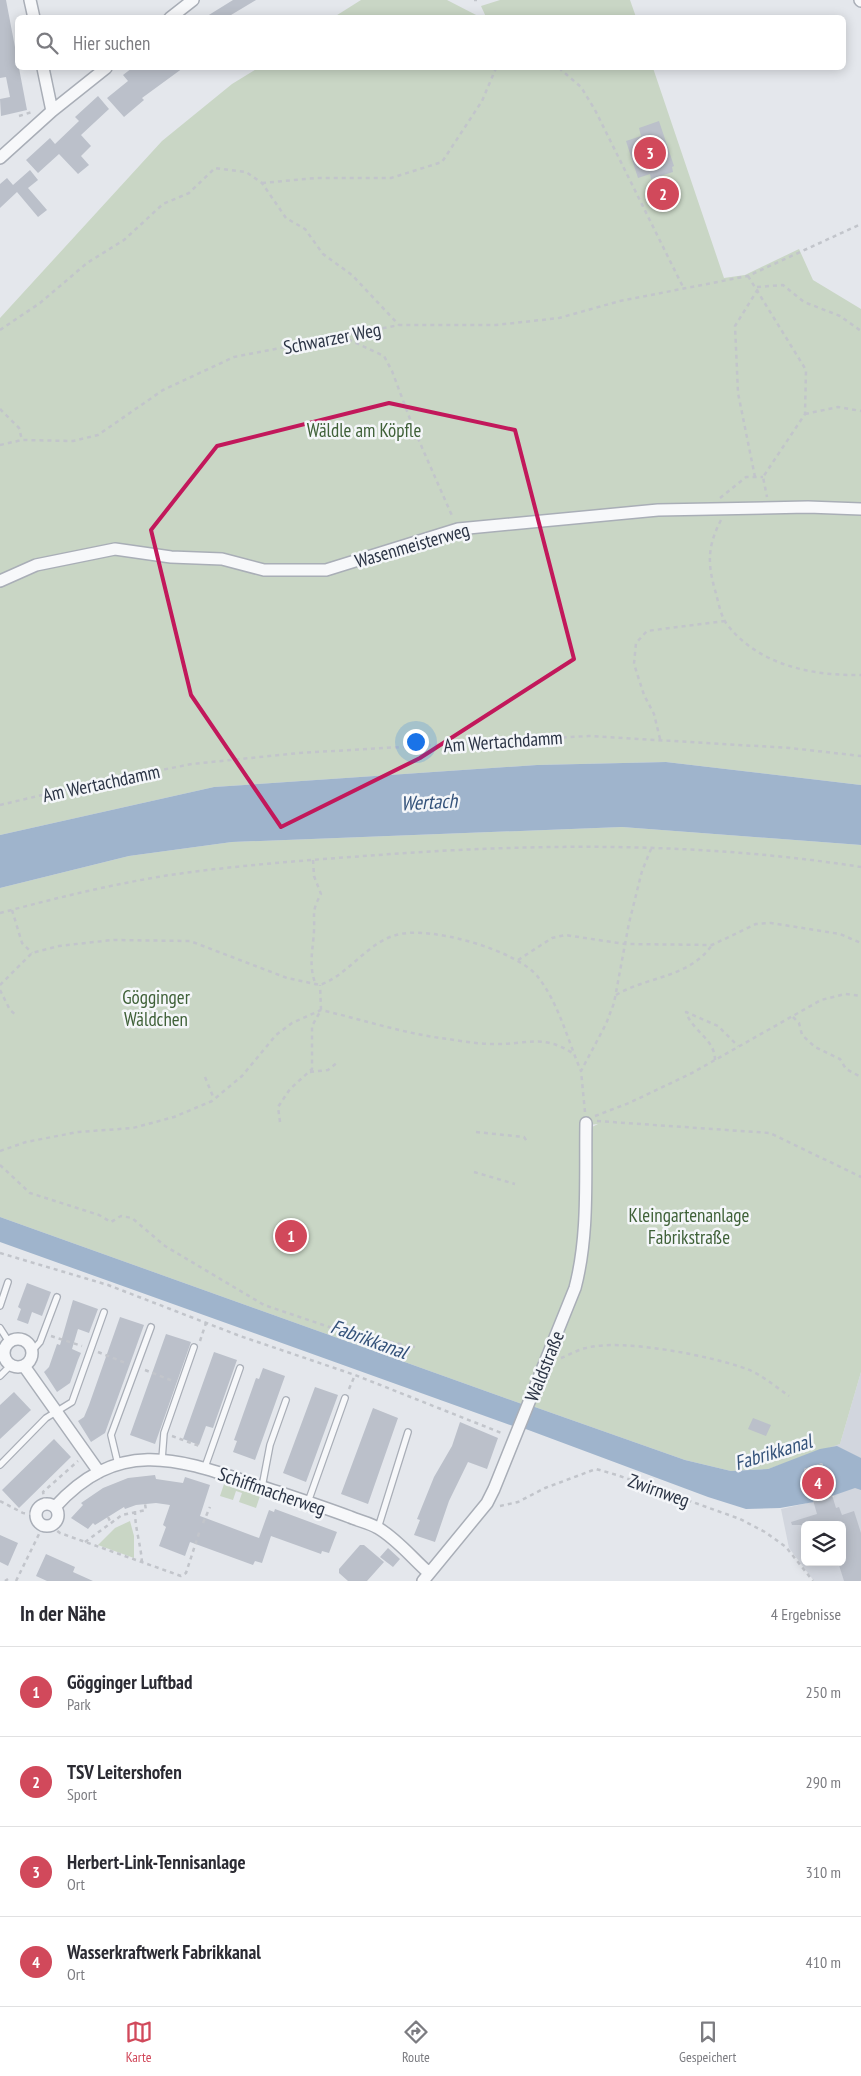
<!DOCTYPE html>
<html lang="de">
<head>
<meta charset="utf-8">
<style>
  :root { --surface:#fff; --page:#f7f7f7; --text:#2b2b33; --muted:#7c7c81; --line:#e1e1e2; --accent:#d1495b }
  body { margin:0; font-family:"PT Sans Narrow",sans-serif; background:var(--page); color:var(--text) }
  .controls { position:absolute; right:15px; bottom:15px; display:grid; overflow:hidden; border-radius:8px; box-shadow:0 2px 12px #0003 }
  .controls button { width:45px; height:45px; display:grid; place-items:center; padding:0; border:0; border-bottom:1px solid var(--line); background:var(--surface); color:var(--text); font:25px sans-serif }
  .you { position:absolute; left:415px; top:741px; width:18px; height:18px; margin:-12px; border:4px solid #fff; border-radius:50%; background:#1a73e8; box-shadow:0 0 0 8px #1a73e833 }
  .badge { display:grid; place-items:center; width:32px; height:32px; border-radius:50%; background:var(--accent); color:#fff; font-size:16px; font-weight:700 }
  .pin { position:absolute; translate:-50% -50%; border:2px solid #fff; box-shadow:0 1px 5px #0006 }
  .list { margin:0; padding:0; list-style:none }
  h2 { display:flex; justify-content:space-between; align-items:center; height:65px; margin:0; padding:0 20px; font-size:21px }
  h2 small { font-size:16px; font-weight:400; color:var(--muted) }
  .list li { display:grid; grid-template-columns:32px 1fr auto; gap:15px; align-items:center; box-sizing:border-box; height:90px; padding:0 20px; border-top:1px solid var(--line) }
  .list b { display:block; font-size:19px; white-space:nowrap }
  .list p { margin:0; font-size:16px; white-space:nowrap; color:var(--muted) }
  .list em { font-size:16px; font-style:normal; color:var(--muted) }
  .icon { flex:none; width:28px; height:28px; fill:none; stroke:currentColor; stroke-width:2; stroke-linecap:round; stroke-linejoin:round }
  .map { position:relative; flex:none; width:861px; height:1581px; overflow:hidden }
  .search { position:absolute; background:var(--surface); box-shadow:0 2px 12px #0003; left:15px; right:15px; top:15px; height:55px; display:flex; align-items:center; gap:12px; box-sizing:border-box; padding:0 18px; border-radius:8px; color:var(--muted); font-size:19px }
  .sheet { height:425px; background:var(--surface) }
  nav { display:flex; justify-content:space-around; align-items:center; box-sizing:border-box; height:70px; border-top:1px solid var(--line); background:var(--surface); font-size:14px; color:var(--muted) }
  nav a { display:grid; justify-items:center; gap:2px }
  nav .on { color:var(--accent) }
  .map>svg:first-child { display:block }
  .built { fill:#d2d6de; fill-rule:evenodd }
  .green { fill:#c9d6c5 }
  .water { fill:#9fb4cc }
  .building { fill:#bbc0ca }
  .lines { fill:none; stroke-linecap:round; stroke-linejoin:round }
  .lane-casing { stroke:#a9aeb7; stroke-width:8 }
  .street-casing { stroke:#a9aeb7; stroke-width:14 }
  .path { stroke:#c2c5cb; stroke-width:2.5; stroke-dasharray:4 4; stroke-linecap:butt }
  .lane { stroke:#f7f8fa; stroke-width:5.5 }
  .street { stroke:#f7f8fa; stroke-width:11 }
  .marked { fill:none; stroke:#c2185b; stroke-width:4; stroke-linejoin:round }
  .labels { text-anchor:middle; stroke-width:5; stroke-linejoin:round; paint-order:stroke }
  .street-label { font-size:19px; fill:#2b3445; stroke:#f4f6f9 }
  .park-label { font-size:19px; fill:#3f6138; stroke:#f4f6f9 }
  .water-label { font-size:20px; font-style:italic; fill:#34527a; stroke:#f4f6f9 }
</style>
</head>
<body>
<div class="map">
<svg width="861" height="1581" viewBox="0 0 861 1581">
  <rect width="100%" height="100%" fill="#e4e7ec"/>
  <!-- built -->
  <path class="built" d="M 861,1372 L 861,1581 L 814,1581 L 789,1548 L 781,1509 L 834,1497 L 820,1449 L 840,1444 ZM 805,1525 L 842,1525 L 842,1562 L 805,1562 Z"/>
  <!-- green -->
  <path class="green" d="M 361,0 L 447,0 L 480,17 L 334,17 Z
    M 500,0 L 630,0 L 636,17 L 486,17 L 481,6 Z
    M 258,68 L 653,68 L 724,278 L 745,275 L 799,249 L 813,280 L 861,309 L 861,785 L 666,762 L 537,765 L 214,787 L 0,835 L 0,318 L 162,141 L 232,84 Z
    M 622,827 L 861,845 L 861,1372 L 840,1444 L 768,1469 L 731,1471 L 685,1460 L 532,1406 L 578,1290 L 590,1134 L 592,1127 L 598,1124 L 579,1126 L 582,1127 L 579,1267 L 522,1404 L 0,1217 L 0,888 L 129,856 L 232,842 Z
    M 224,1484 L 260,1496 L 256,1508 L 239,1502 L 242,1493 L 236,1491 L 233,1500 L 220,1496 Z
    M 130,1521 L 134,1536 L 134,1558 L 98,1545 L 115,1528 Z"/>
  <!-- water -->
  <path class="water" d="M 666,762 L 861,785 L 861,845 L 622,827 L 232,842 L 129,856 L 0,888 L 0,835 L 214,787 L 537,765 Z
    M 0,1217 L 522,1404 L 513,1426 L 0,1242 Z
    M 532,1406 L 685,1460 L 731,1471 L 768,1469 L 820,1449 L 837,1446 L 861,1458 L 861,1490 L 855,1488 L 832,1496 L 822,1463 L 804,1469 L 814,1502 L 780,1508 L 746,1509 L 708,1497 L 523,1428 Z"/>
  <!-- building -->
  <path class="building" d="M 0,0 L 6,0 L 27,110 L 1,116 L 0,99 L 10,97 L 6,77 L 0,78 Z
    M 233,0 L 256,0 L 226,18 L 204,18 Z
    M 132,68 L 183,68 L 142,98 L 144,100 L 124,117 L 107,98 L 128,81 L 123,75 Z
    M 98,96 L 109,109 L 81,135 L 91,146 L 81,156 L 89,165 L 78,174 L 59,154 L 38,173 L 26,160 L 50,138 L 55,144 L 79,121 L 75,117 Z
    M 659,121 L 674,166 L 672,167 L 673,172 L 651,179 L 650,174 L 638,178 L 626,141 L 641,136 L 639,128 Z
    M 30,170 L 38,180 L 28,188 L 47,210 L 38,217 L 17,192 L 0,208 L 0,184 L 7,178 L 13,185 Z
    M 27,1283 L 51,1292 L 42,1316 L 32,1312 L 28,1324 L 17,1320 L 21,1309 L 18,1307 Z
    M 73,1300 L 98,1309 L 89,1333 L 78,1329 L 72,1349 L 81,1353 L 78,1360 L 70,1383 L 57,1392 L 44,1372 L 49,1367 L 57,1344 L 60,1345 Z
    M 120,1317 L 144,1325 L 105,1433 L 91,1442 L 78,1421 L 84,1417 L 89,1405 Z
    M 166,1334 L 191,1342 L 155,1444 L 130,1435 Z
    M 214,1352 L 237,1360 L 213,1428 L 206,1426 L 199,1445 L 183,1439 Z
    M 263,1368 L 285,1376 L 255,1460 L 233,1452 L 237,1441 L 234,1440 L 256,1378 L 259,1379 Z
    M 315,1387 L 338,1395 L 306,1482 L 283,1473 Z
    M 14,1392 L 31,1410 L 0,1439 L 0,1405 Z
    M 373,1408 L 398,1418 L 368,1504 L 341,1494 Z
    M 753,1418 L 771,1425 L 766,1436 L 748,1429 Z
    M 460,1422 L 498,1438 L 487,1469 L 468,1462 L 449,1501 L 435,1542 L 414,1535 L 420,1520 L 417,1519 L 434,1477 L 452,1446 Z
    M 54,1439 L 71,1457 L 19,1508 L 2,1490 Z
    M 822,1463 L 836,1508 L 839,1507 L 842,1515 L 854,1511 L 861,1533 L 861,1581 L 844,1581 L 838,1562 L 842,1562 L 842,1525 L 792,1525 L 791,1522 L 817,1514 L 804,1469 Z
    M 155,1475 L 156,1479 L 183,1483 L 185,1477 L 210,1485 L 200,1516 L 259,1538 L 269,1510 L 274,1512 L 275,1509 L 337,1532 L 329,1553 L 322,1551 L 321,1554 L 271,1536 L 262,1563 L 255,1561 L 253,1565 L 190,1542 L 185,1556 L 159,1546 L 166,1527 L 163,1525 L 170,1505 L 156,1503 L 136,1505 L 125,1509 L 124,1507 L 95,1525 L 93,1523 L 88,1529 L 71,1518 L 83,1505 L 81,1503 L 103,1488 L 128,1478 Z
    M 0,1535 L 18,1543 L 8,1566 L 0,1562 Z
    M 360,1545 L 364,1545 L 384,1562 L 367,1581 L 348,1581 L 339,1573 L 339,1569 Z
    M 388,1548 L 400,1559 L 393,1567 L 380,1557 Z
    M 46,1554 L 75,1567 L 73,1572 L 93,1581 L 47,1581 L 36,1576 Z"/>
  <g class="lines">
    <!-- lane casing -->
    <g class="lane-casing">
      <path id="lane" d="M 0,1306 L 8,1282
        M 0,1328 L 9,1342
        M 32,1351 L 40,1342 L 57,1297
        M 0,1376 L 10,1366
        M 162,1459 L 164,1433 L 194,1347
        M 118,1464 L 111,1435 L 151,1327
        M 0,1465 L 46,1418 L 72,1402 L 104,1312
        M 205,1467 L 240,1368
        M 262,1487 L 270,1445 L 286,1400
        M 308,1502 L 345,1398
        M 378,1528 L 408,1432"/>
    </g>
    <!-- street casing -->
    <g class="street-casing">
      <path id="street" d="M 30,0 L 34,18
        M 860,0 L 861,1
        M 170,18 L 193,0
        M 43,68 L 52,111
        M 0,158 L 52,111 L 106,68
        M 0,581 L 36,565 L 115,549 L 171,557 L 222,559 L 264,570 L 326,570 L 458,529 L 658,510 L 808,507 L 861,509
        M4 1353a14 14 0 1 1 28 0a14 14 0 1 1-28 0Z
        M 24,1366 L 99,1472
        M36 1515a11 11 0 1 1 22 0a11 11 0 1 1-22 0Z
        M 55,1507 C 126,1428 194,1466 278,1492 C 302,1500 326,1508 350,1517 C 359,1521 370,1523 378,1528 C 397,1539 413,1559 429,1573
        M 423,1581 L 487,1503 L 494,1489 L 575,1288 C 589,1235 585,1178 586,1123"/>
    </g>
    <!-- path -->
    <path class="path" d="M 474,0 L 477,0
      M 559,68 L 581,87 L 595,110 L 684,289
      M 19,116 L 32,112
      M 262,183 L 316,178 L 391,178 L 442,162 L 482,101 L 496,68
      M 748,276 L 806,370 L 805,414 L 763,477 L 767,497
      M 757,287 L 783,285 L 804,302 L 840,316 L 861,331
      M 0,330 L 40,303 L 87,263 L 124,240 L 163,204 L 189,193 L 215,168 L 246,172 L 262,183 L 286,218 L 305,229 L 323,254 L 352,275 L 399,325
      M 341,336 L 384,356 L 392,371 L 413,427 L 453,518
      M 0,409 L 19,428 L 22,440
      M 805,414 L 838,407 L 861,411
      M 0,445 L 22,440 L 73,441 L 98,435 L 163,390 L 234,357 L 399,325 L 496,325 L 559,318 L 620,301 L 748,276 L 861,224
      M 755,477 L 738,393 L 735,326 L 758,289
      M 720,498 L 746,477 L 763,477
      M 721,520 C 708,545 707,562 715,590 C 718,600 720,614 726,623 C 757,665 812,676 861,675
      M 660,739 L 654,714 L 644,695 L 634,664 L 636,643 L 647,631 L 725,621
      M 0,805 L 89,784 L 192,764 L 299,753 L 589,736 L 790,748 L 861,756
      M 313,860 L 314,876 L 321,894 C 311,912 315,913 314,931 C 313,950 308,966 316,985
      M 12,910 L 22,943 L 32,953
      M 0,913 C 56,898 113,884 170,875 C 239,865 309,860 378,855 C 539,843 702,842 861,867
      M 518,960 L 552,938 L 565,935 L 625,944 L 712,945 L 756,924 L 771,923 L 840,934 L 861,943
      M 0,985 L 32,953 L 59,946 L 112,940 L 190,941 L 287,978 L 320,985 C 348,975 367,943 396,935 C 429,925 517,950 538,977 C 559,1004 568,1041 581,1071
      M 0,990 L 10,1010 L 17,1016
      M 616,995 C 648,976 689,978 712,945
      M 793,1017 L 799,1023 L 802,1035 L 815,1047 L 840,1059 L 846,1069 L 861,1077
      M 715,1060 C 715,1039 692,1031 686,1012 L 718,1026 L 738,1046
      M 310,1072 L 328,1070 L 338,1062
      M 205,1077 L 214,1099
      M 585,1112 L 581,1071 L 606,1024 L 614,1003 L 629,923 L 642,871 L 651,849
      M 595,1116 L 629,1103 L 692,1073 L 821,1000 L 845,994 L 861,996
      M 597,1121 L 770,1133 L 861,1177
      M 280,1122 L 278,1107 L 290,1089 L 312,1069 L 312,1026 L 321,1010 L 320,985
      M 476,1132 L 524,1137 L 528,1143
      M 0,1151 L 26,1142 L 78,1132 L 133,1128 L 174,1117 L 212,1101 L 242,1076 L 276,1035 L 292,1023 L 321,1010 C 360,1019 399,1032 440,1038 C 457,1040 475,1044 493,1044 C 527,1045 542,1033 574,1054
      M 0,1165 L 30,1193 L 99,1215 L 111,1222 L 121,1216 L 132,1218 L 165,1246 L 264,1305 L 344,1332 L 415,1347
      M 474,1172 L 515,1184
      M 0,1253 L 108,1285 L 240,1336 L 355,1375 L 504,1434
      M 51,1336 L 82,1346
      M 200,1341 L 206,1323
      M 98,1352 L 128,1364
      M 561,1358 C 569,1355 577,1350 586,1348 C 622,1338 711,1356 747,1369 C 762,1375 776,1387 789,1396
      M 145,1370 L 173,1381
      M 349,1389 L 355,1375
      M 172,1436 L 202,1447
      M 0,1501 L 23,1513 L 35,1514
      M 45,1502 L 43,1492 L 78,1461
      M 500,1506 L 518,1502 L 545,1488 L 596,1469 L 617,1475 L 740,1519 L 765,1532 L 786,1547 L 813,1581
      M 135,1511 C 135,1529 141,1545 142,1563
      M 108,1517 L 110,1521
      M 203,1523 L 210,1507
      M 51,1526 L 60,1533 L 181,1576 L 186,1573 L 200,1530
      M 85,1542 L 122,1515 L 146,1510 L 145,1504
      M 5,1581 L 8,1579
      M 16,1581 L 43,1526"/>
    <!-- lane -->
    <use href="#lane" class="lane"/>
    <!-- street -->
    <use href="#street" class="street"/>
  </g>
  <!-- marked area -->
  <path class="marked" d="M 389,403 L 515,430 L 574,659 L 420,758 L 281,827 L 191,695 L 151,530 L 217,446 Z"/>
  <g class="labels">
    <!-- street labels -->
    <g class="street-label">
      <text transform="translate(332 338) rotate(-11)" y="7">Schwarzer Weg</text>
      <text transform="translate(412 545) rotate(-16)" y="7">Wasenmeisterweg</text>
      <text transform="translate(503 741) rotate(-4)" y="7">Am Wertachdamm</text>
      <text transform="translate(101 783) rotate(-12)" y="7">Am Wertachdamm</text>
      <text transform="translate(544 1366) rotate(-68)" y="7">Waldstraße</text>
      <text transform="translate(659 1490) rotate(20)" y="7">Zwirnweg</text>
      <text transform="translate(272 1491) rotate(19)" y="7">Schiffmacherweg</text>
    </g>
    <!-- park labels -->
    <g class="park-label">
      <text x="364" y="437">Wäldle am Köpfle</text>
      <text x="156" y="1004">Gögginger<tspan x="156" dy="22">Wäldchen</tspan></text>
      <text x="689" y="1222">Kleingartenanlage<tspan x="689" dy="22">Fabrikstraße</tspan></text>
    </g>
    <!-- water labels -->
    <g class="water-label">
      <text transform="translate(429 802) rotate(-3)" y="7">Wertach</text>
      <text transform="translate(369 1339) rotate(20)" y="7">Fabrikkanal</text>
      <text transform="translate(773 1452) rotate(-17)" y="7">Fabrikkanal</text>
    </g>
  </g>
</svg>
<div class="controls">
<button><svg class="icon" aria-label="layers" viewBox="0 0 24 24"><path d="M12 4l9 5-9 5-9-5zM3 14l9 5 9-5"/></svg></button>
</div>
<div class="you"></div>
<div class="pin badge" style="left:291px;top:1236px">1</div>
<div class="pin badge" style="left:663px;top:194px">2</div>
<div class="pin badge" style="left:650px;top:153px">3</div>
<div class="pin badge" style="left:818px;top:1483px">4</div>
<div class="search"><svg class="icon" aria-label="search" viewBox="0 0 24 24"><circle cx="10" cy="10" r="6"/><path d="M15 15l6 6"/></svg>Hier suchen</div>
</div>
<section class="sheet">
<h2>In der Nähe<small>4 Ergebnisse</small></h2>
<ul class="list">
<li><span class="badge">1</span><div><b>Gögginger Luftbad</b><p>Park</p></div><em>250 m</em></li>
<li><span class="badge">2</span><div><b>TSV Leitershofen</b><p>Sport</p></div><em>290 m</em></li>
<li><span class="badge">3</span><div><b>Herbert-Link-Tennisanlage</b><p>Ort</p></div><em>310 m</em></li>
<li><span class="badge">4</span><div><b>Wasserkraftwerk Fabrikkanal</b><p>Ort</p></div><em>410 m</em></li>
</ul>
</section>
<nav>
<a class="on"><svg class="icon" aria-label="map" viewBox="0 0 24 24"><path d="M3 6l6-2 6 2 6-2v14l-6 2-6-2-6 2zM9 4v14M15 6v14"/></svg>Karte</a>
<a><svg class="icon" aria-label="directions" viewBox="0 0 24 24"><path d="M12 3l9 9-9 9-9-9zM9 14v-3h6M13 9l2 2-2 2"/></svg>Route</a>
<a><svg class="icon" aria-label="saved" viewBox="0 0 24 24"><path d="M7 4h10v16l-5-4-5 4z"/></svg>Gespeichert</a>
</nav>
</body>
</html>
